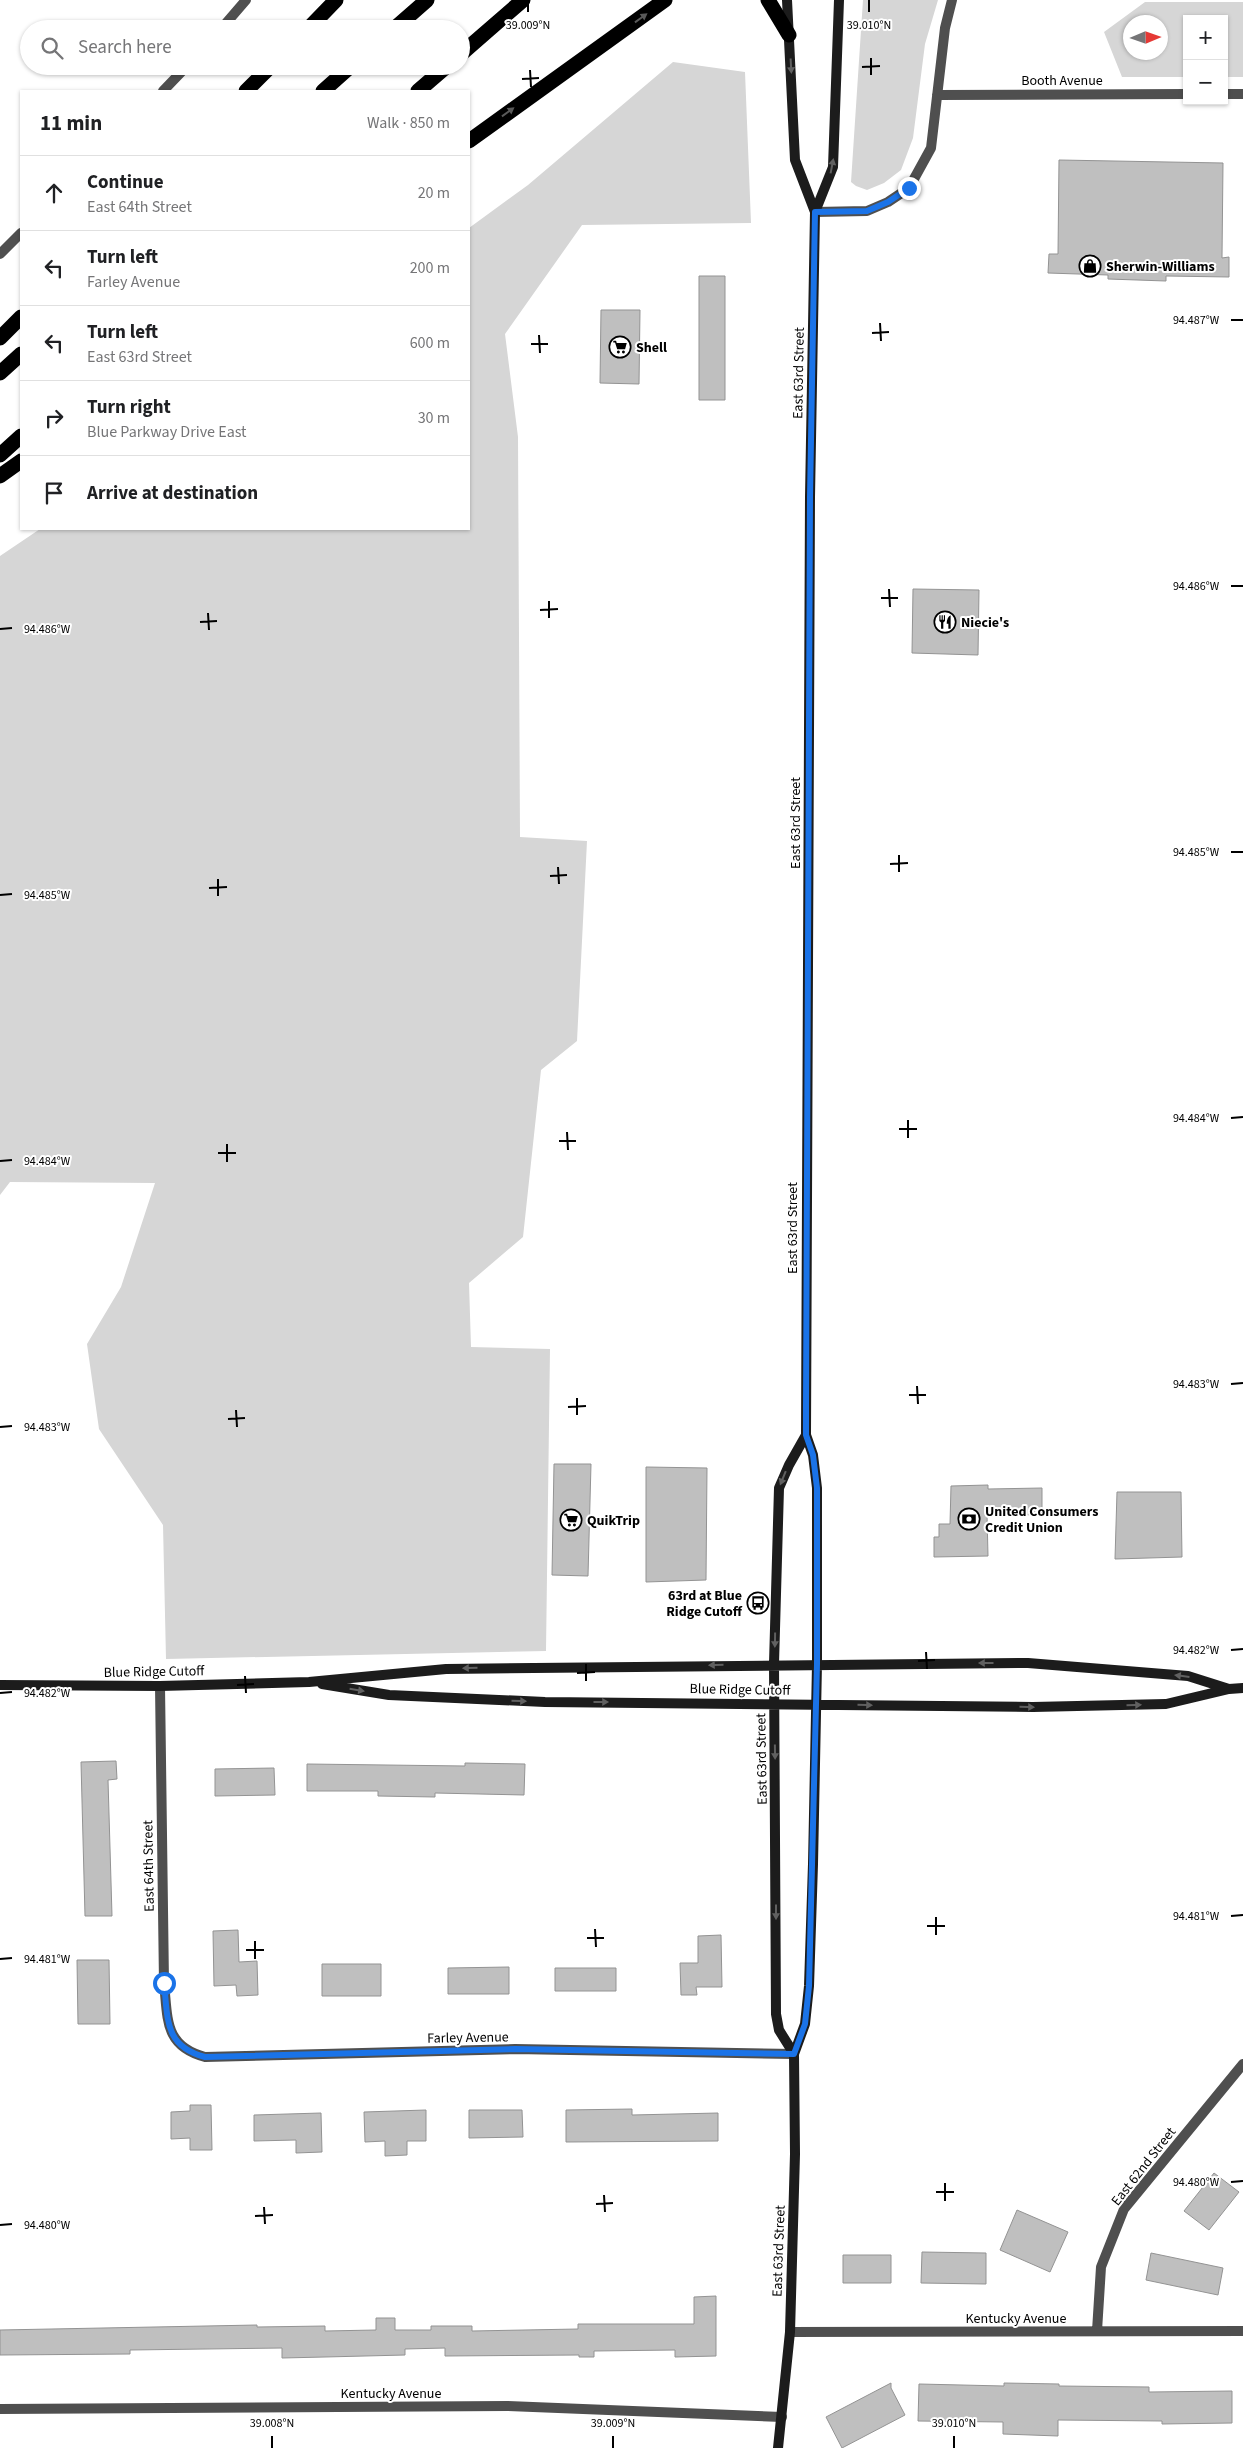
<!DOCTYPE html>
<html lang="en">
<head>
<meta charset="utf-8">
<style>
  :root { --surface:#fff; --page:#f6f6f6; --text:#202124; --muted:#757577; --line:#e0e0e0 }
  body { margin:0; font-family:"Source Sans 3",sans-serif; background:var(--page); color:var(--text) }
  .controls { position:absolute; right:15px; top:15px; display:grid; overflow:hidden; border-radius:0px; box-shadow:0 1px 4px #0004 }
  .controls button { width:45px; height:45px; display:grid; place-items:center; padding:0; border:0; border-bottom:1px solid var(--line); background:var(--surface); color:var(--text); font:25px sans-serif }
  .compass { position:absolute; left:1123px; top:15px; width:45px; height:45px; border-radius:50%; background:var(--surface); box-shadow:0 1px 4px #0004; rotate:88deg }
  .stop { position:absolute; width:15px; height:15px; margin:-11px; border:4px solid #1a73e8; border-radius:50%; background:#fff }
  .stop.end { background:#1a73e8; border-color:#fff; box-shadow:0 1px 5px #0008 }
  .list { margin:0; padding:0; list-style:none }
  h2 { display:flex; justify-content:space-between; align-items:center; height:65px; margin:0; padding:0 20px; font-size:21px }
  h2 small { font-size:16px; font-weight:400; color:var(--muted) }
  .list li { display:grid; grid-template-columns:32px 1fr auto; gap:15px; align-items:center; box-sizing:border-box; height:75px; padding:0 20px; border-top:1px solid var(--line) }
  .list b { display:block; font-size:19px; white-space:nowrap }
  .list p { margin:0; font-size:16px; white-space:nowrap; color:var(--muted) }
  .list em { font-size:16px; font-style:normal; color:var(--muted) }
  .icon { flex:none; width:28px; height:28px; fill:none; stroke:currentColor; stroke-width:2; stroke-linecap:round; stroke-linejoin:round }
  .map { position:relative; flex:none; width:1243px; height:2448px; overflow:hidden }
  .search { position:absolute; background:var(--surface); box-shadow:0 1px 4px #0004; left:20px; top:20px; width:450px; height:55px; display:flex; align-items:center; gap:12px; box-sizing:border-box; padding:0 18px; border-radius:28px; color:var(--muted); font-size:19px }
  .panel { position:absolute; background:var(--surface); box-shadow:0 1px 4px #0004; left:20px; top:90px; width:450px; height:440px; border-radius:0px }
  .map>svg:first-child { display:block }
  .green { fill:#d6d6d6; fill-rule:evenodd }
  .building { fill:#bfbfbf; stroke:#939393 }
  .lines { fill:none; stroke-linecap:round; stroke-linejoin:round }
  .street { stroke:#4f4f4f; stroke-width:10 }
  .secondary { stroke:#1c1c1c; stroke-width:10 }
  .highway { stroke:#000; stroke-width:15 }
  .oneway { fill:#595959 }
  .oneway2 { fill:#606060 }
  .route { stroke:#1a73e8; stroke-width:6 }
  .ticks { fill:none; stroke:#000; stroke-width:2 }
  .labels { text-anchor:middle; stroke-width:4; stroke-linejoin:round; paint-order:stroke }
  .street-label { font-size:14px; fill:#000; stroke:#fff }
  .poi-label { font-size:14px; font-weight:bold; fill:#000; stroke:#fff; text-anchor:start }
  .ticks-label { font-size:12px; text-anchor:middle; fill:#000; stroke:#fff; stroke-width:4; stroke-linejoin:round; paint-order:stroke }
</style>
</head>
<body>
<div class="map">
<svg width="1243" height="2448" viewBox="0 0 1243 2448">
  <rect width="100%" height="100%" fill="#fff"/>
  <!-- green -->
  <path class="green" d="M 863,0 L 938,0 L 925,44 L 913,138 L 901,170 L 884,183 L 867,190 L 856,186 L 851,182 Z
    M 1145,2 L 1243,2 L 1243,77 L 1224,77 L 1224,19 L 1187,19 L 1187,77 L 1122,77 L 1104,32 ZM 1160,22 L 1160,52 L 1130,52 L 1130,22 Z
    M 673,62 L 745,72 L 751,223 L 582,225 L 505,334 L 518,437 L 520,837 L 587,841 L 577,1041 L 541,1070 L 523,1237 L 469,1283 L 471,1347 L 550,1349 L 546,1651 L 166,1659 L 163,1525 L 99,1429 L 87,1344 L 121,1287 L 155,1183 L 10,1182 L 0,1195 L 0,556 L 40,529 L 469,529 L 469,228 L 528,185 Z"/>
  <!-- building -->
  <path class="building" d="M 1059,160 L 1223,163 L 1222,258 L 1229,257 L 1229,277 L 1166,276 L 1166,281 L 1108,279 L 1108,275 L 1048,273 L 1049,254 L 1058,254 Z
    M 699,276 L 725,276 L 725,400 L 699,400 Z
    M 601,310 L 640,310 L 639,384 L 600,383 Z
    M 913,589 L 979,590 L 978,655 L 912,653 Z
    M 554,1464 L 591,1464 L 588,1576 L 552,1575 Z
    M 646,1467 L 707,1468 L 706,1580 L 646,1582 Z
    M 988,1485 L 988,1489 L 1042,1488 L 1042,1515 L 987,1514 L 988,1556 L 934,1557 L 934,1537 L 939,1537 L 939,1524 L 950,1524 L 951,1486 Z
    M 1117,1492 L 1181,1492 L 1182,1557 L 1115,1559 Z
    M 116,1761 L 117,1779 L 108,1780 L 112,1916 L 85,1916 L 81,1762 Z
    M 465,1763 L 525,1764 L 524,1795 L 435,1793 L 435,1797 L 378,1796 L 378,1791 L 307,1791 L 307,1764 L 465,1766 Z
    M 274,1768 L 275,1795 L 215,1796 L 215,1769 Z
    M 238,1930 L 239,1962 L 257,1961 L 258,1995 L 237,1996 L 236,1985 L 214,1986 L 213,1931 Z
    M 721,1935 L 722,1987 L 696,1987 L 697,1995 L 681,1995 L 680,1963 L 698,1963 L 698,1936 Z
    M 77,1960 L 109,1960 L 110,2024 L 78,2024 Z
    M 322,1964 L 381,1964 L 381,1996 L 322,1996 Z
    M 509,1967 L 509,1994 L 448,1994 L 448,1968 Z
    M 555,1968 L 616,1968 L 616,1991 L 555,1991 Z
    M 190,2105 L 211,2105 L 212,2150 L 190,2150 L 190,2138 L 171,2139 L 171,2112 L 190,2111 Z
    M 632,2109 L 632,2115 L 718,2113 L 718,2141 L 566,2142 L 566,2110 Z
    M 426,2110 L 426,2141 L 407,2141 L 407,2155 L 385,2156 L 385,2141 L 365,2142 L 364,2112 Z
    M 469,2110 L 522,2110 L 523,2137 L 469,2138 Z
    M 321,2113 L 322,2152 L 296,2153 L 296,2140 L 254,2141 L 254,2115 Z
    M 1214,2173 L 1239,2192 L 1209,2230 L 1184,2211 Z
    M 1017,2210 L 1068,2232 L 1050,2272 L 1000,2250 Z
    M 922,2252 L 986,2253 L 986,2284 L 921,2283 Z
    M 1151,2253 L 1223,2268 L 1218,2295 L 1146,2280 Z
    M 843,2255 L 891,2255 L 891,2283 L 843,2283 Z
    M 716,2296 L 716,2356 L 675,2357 L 675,2350 L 594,2351 L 594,2357 L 579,2357 L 579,2355 L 445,2356 L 445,2348 L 405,2349 L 405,2355 L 325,2357 L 282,2358 L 282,2348 L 130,2350 L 130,2354 L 0,2355 L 0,2330 L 257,2325 L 257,2327 L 325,2326 L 325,2331 L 376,2330 L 376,2318 L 395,2318 L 395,2330 L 431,2330 L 431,2326 L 472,2326 L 472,2331 L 578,2329 L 578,2324 L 694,2324 L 694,2297 Z
    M 891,2383 L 891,2388 L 905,2415 L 842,2448 L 826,2417 Z
    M 1004,2383 L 1059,2384 L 1059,2386 L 1149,2387 L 1149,2392 L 1232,2391 L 1232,2423 L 1162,2424 L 1162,2421 L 1058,2420 L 1058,2436 L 1003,2434 L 1003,2422 L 918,2421 L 919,2384 L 1004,2386 Z"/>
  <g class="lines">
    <!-- street -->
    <path class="street" d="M 221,29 L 246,0
      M 163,91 L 187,66
      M 1224,94 L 1243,94
      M 937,95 L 1187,94
      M 815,212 L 867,211 L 888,202 L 909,188 L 931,148 L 945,28 L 952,0
      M 0,254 L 21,233
      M 160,1686 L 164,1983 C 168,2019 164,2046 205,2057 L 515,2049 L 794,2054
      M 1097,2331 L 1101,2267 L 1124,2209 L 1243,2064
      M 790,2332 L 1243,2331
      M 0,2409 L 507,2406 L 782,2417"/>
    <!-- secondary -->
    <path class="secondary" d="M 787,0 L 795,160 L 815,212
      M 322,1684 L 389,1695 L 545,1702 L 1033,1707 L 1166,1704 L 1229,1689 L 1243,1688
      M 0,1685 L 160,1686 L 309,1682 L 446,1669 L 1028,1663 L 1188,1676 L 1229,1689
      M 794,2054 L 779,2030 L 776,2014 L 774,1664 L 779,1488 L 789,1465 L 806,1435
      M 778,2448 L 790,2332 L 795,2154 L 794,2054 L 805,2024 L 809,1986 L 813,1864 L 817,1664 L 817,1488 L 813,1455 L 806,1435 L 810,497 L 815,212 L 833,167 L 839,0"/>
    <!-- highway -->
    <path class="highway" d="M 768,0 L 789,35
      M 308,29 L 336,0
      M 394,29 L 427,0
      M 461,54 L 523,0
      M 246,91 L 271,66
      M 323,91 L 351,66
      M 418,91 L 447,66
      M 469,141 L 665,0
      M 0,338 L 21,317
      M 0,373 L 21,354
      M 0,455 L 21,436
      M 0,476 L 21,461"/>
  </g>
  <!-- one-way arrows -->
  <defs><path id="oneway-solid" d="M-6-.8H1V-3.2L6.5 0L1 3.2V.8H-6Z" transform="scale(1.25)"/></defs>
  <g class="oneway">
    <use href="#oneway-solid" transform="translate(641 18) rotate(-36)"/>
    <use href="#oneway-solid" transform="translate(508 112) rotate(-36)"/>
  </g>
  <g class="oneway2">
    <use href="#oneway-solid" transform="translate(791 66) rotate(87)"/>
    <use href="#oneway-solid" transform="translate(832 166) rotate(-79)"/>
    <use href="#oneway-solid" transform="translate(783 1478) rotate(112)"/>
    <use href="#oneway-solid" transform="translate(775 1640) rotate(91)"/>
    <use href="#oneway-solid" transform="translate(986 1663) rotate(180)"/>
    <use href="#oneway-solid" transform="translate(716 1665) rotate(179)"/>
    <use href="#oneway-solid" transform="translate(470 1668) rotate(179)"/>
    <use href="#oneway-solid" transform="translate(1182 1676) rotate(-173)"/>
    <use href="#oneway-solid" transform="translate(357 1690) rotate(9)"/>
    <use href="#oneway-solid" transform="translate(519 1701) rotate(2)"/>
    <use href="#oneway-solid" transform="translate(601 1702)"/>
    <use href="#oneway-solid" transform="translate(865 1705) rotate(1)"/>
    <use href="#oneway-solid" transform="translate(1134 1705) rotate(-2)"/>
    <use href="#oneway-solid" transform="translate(1027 1707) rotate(1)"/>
    <use href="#oneway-solid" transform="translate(775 1752) rotate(89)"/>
    <use href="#oneway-solid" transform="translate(776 1912) rotate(90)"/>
  </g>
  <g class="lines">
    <!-- route -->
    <path class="route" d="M 164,1983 C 168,2019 164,2046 205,2057 L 515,2049 L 794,2054 L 805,2024 L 809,1986 L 817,1664 L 817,1488 L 813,1455 L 806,1435 L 806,1405 L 810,497 L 815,212 L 867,211 L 888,202 L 909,188"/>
  </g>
  <!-- ticks -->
  <path class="ticks" d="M 528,0 L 528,12M 869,0 L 869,12M 871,58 L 871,75M 862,67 L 880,66M 530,70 L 531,87M 522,79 L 539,78M 1231,320 L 1243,320M 880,323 L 881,341M 872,333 L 889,332M 539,335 L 540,353M 531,344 L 548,344M 1231,586 L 1243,586M 889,589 L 890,607M 881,598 L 898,598M 549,601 L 549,618M 540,610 L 558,609M 208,613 L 209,630M 200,622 L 217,621M 0,629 L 12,628M 1231,852 L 1243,852M 899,855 L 899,872M 890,864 L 908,863M 558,867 L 559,884M 550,876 L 567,875M 218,879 L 218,896M 209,888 L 227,887M 0,895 L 12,894M 1231,1118 L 1243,1117M 908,1120 L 908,1138M 899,1129 L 917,1129M 567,1132 L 568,1150M 559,1141 L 576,1141M 227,1144 L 227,1162M 218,1153 L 236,1153M 0,1161 L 12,1160M 1231,1384 L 1243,1383M 917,1386 L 918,1404M 909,1395 L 926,1395M 577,1398 L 577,1415M 568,1407 L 586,1406M 236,1410 L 237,1427M 228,1419 L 245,1418M 0,1427 L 12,1426M 1231,1650 L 1243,1649M 926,1652 L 927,1669M 918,1661 L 935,1660M 586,1664 L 586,1681M 577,1673 L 595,1672M 245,1676 L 246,1693M 237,1685 L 254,1684M 0,1693 L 12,1692M 1231,1916 L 1243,1915M 936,1917 L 936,1935M 927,1926 L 945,1926M 595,1929 L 596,1947M 587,1938 L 604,1938M 255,1941 L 255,1959M 246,1950 L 264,1950M 0,1959 L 12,1958M 1231,2182 L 1243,2181M 945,2183 L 945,2201M 936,2192 L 954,2192M 604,2195 L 605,2212M 596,2204 L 613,2203M 264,2207 L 265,2224M 255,2216 L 273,2215M 0,2225 L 12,2224M 272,2436 L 272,2448M 613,2436 L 613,2448M 954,2436 L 954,2448"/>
  <!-- icons -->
  <defs>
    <g id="shop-ring" transform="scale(1.125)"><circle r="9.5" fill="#fff" stroke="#000" stroke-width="1.5"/><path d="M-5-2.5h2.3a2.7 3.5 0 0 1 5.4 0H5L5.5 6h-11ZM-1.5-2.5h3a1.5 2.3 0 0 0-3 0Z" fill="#000"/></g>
    <g id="supermarket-ring" transform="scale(1.125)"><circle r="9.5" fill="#fff" stroke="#000" stroke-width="1.5"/><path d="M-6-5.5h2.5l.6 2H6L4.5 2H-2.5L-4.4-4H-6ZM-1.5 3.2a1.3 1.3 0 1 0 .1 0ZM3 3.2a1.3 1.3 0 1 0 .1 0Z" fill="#000"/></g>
    <g id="restaurant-ring" transform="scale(1.125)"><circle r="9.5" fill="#fff" stroke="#000" stroke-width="1.5"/><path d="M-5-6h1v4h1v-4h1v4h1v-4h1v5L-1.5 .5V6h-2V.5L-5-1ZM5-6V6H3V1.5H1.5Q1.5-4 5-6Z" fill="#000"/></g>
    <g id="bank-ring" transform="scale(1.125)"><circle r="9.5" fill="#fff" stroke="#000" stroke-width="1.5"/><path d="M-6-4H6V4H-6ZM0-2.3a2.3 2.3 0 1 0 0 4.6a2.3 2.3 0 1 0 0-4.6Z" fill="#000"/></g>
    <g id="bus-ring" transform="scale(1.125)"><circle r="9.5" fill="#fff" stroke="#000" stroke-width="1.5"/><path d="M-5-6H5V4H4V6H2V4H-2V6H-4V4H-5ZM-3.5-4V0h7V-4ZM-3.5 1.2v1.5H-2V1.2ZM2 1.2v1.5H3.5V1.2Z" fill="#000"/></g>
  </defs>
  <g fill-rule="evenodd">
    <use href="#shop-ring" x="1090" y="266"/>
    <use href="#supermarket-ring" x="620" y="347"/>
    <use href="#restaurant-ring" x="945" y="622"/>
    <use href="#bank-ring" x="969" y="1519"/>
    <use href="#supermarket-ring" x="571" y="1520"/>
    <use href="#bus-ring" x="758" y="1603"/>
  </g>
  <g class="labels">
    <!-- street labels -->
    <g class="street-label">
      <text x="1062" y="85">Booth Avenue</text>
      <text transform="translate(798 373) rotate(-89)" y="5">East 63rd Street</text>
      <text transform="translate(795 823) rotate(-90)" y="5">East 63rd Street</text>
      <text transform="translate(792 1228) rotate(-90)" y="5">East 63rd Street</text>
      <text transform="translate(154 1671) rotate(-1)" y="5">Blue Ridge Cutoff</text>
      <text transform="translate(740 1689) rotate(1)" y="5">Blue Ridge Cutoff</text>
      <text transform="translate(761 1759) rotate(-91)" y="5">East 63rd Street</text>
      <text transform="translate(148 1866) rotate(-91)" y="5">East 64th Street</text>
      <text transform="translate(468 2037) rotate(-1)" y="5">Farley Avenue</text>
      <text transform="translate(1143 2166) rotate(-52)" y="5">East 62nd Street</text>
      <text transform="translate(778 2251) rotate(-88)" y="5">East 63rd Street</text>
      <text x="1016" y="2323">Kentucky Avenue</text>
      <text x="391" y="2398">Kentucky Avenue</text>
    </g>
    <!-- poi labels -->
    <g class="poi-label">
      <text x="1106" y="271">Sherwin-Williams</text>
      <text x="636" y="352">Shell</text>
      <text x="961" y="627">Niecie's</text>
      <text x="985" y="1516">United Consumers<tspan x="985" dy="16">Credit Union</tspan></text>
      <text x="587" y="1525">QuikTrip</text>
      <text x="742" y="1600" text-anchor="end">63rd at Blue<tspan x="742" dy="16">Ridge Cutoff</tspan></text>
    </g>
  </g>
  <g class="ticks-label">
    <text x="528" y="29">39.009°N</text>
    <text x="869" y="29">39.010°N</text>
    <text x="1196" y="324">94.487°W</text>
    <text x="1196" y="590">94.486°W</text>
    <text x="47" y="633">94.486°W</text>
    <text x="1196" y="856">94.485°W</text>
    <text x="47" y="899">94.485°W</text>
    <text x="1196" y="1122">94.484°W</text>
    <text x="47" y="1165">94.484°W</text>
    <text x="1196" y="1388">94.483°W</text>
    <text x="47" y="1431">94.483°W</text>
    <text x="1196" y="1654">94.482°W</text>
    <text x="47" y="1697">94.482°W</text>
    <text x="1196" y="1920">94.481°W</text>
    <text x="47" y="1963">94.481°W</text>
    <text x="1196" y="2186">94.480°W</text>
    <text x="47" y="2229">94.480°W</text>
    <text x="272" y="2427">39.008°N</text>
    <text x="613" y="2427">39.009°N</text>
    <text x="954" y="2427">39.010°N</text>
  </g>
</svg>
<div class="controls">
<button>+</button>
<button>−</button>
</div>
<svg class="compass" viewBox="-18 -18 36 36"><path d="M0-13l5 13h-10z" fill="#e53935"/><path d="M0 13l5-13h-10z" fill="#757577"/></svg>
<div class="stop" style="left:164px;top:1983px"></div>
<div class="stop end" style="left:909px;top:188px"></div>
<div class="search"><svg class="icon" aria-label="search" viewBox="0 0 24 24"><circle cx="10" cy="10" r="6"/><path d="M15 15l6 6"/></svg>Search here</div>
<section class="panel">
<h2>11 min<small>Walk · 850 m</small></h2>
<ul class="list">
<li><svg class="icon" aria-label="ahead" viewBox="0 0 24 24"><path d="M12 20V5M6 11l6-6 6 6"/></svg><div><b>Continue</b><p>East 64th Street</p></div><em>20 m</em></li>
<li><svg class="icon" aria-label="left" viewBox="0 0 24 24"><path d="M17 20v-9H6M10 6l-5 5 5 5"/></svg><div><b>Turn left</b><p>Farley Avenue</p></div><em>200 m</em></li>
<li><svg class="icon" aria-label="left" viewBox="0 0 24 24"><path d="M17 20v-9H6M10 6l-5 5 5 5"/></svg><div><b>Turn left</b><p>East 63rd Street</p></div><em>600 m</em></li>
<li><svg class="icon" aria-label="right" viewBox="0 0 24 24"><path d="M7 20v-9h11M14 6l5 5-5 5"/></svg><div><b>Turn right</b><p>Blue Parkway Drive East</p></div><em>30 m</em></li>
<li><svg class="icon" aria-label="arrive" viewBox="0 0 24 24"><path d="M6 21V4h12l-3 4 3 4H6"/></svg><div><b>Arrive at destination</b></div></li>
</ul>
</section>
</div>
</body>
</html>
